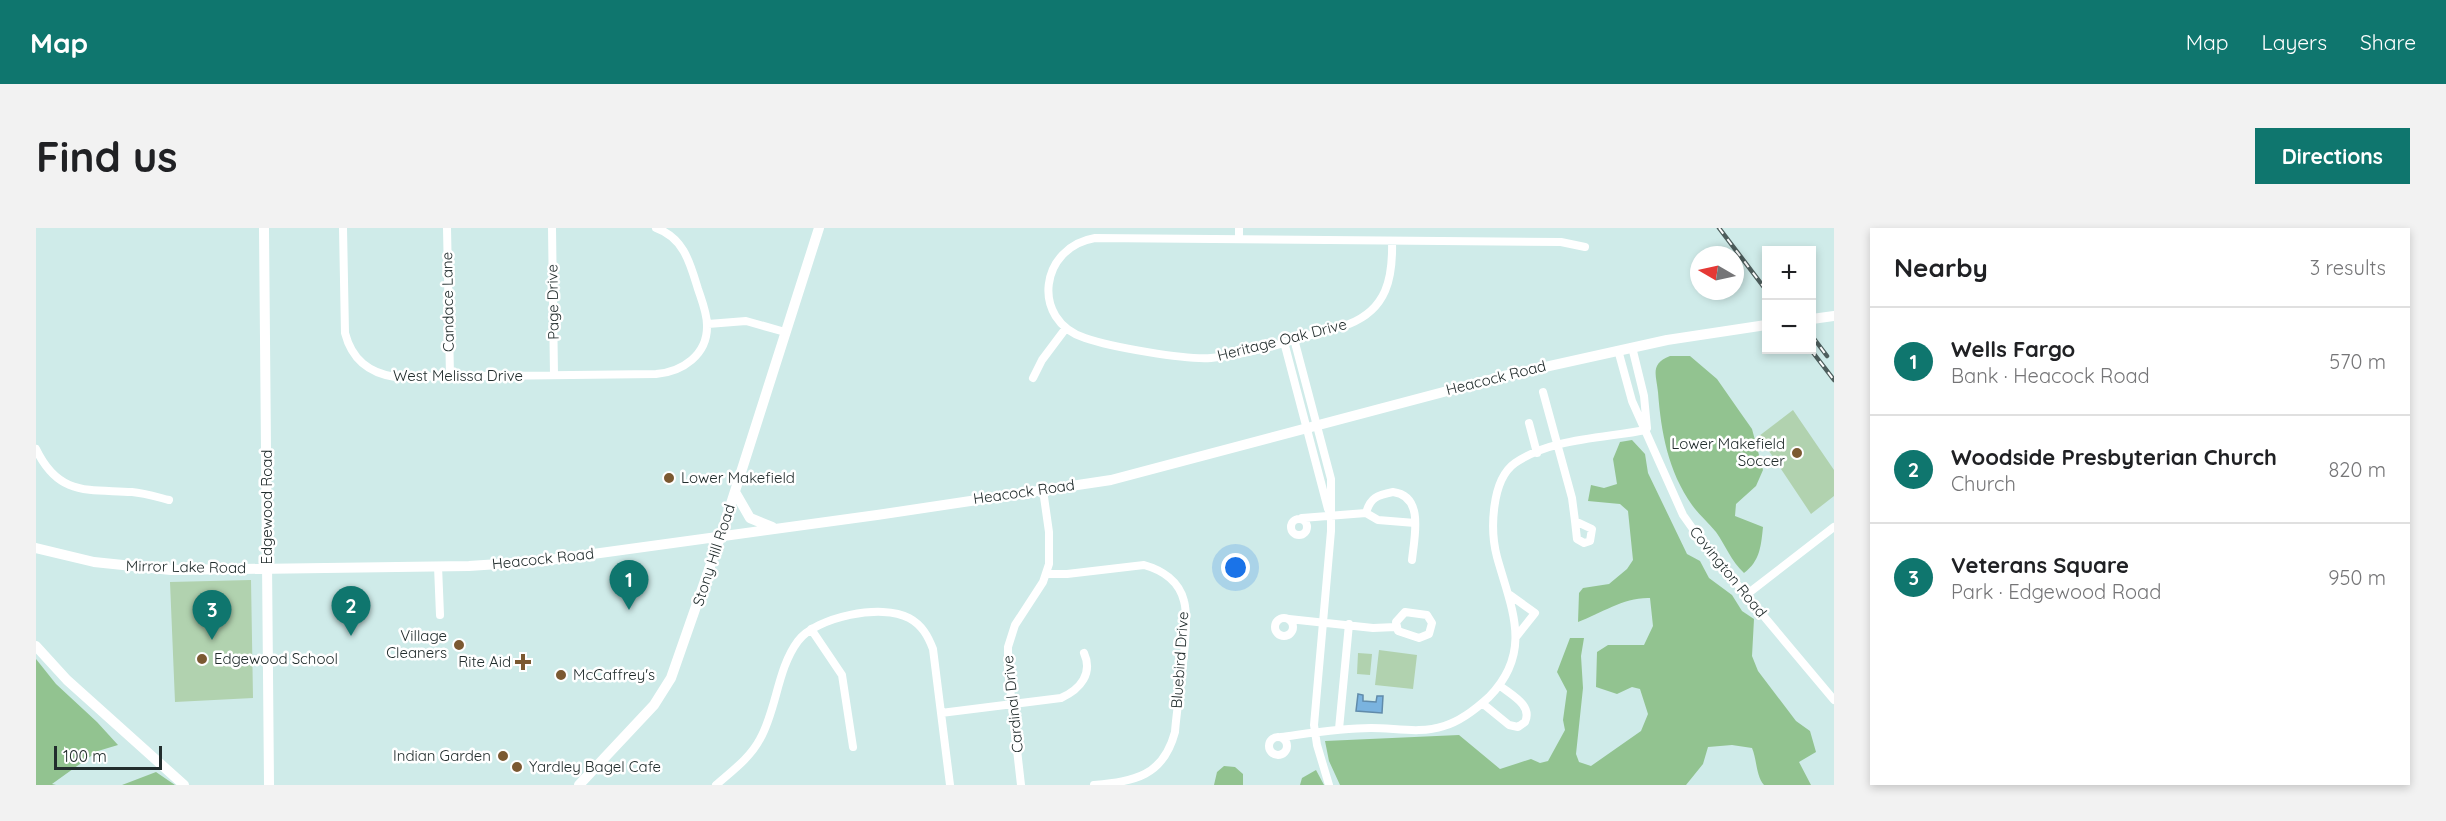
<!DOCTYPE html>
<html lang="en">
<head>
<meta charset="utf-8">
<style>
  :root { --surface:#fff; --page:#f2f2f2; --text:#202124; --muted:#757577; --line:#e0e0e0; --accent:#0f766e }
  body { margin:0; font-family:Quicksand,sans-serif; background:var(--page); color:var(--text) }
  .controls { position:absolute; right:18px; top:18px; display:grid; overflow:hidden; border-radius:0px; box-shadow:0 3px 9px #0003 }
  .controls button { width:54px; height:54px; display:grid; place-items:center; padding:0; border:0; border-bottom:2px solid var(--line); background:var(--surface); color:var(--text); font:30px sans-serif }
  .compass { position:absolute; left:1654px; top:18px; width:54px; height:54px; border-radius:50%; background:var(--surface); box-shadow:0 3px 9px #0003; rotate:279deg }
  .scale { position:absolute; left:18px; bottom:15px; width:108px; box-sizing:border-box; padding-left:6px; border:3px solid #222d2d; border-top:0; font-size:16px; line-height:21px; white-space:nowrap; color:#222d2d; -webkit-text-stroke:4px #fff; paint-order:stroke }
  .you { position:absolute; left:1200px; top:340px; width:21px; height:21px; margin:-15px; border:4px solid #fff; border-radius:50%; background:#1a73e8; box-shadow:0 0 0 9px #1a73e833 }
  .badge { display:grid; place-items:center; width:39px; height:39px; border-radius:50%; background:var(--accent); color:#fff; font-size:20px; font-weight:700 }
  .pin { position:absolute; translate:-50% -50px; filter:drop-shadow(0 2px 3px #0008) }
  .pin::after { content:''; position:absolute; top:32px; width:21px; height:18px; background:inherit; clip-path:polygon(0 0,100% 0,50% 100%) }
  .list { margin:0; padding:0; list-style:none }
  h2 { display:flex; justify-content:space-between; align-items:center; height:78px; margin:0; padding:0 24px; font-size:26px }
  h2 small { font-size:20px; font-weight:400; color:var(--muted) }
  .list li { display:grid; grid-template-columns:39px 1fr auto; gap:18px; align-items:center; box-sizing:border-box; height:108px; padding:0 24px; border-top:2px solid var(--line) }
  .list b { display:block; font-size:22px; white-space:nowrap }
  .list p { margin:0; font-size:20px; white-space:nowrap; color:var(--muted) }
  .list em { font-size:20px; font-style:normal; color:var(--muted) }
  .map { position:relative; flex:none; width:1798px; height:557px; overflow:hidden; border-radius:0px }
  header { display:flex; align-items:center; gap:36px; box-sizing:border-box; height:84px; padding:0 30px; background:var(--accent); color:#fff }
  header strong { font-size:28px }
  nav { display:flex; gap:33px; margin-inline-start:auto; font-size:21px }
  .intro { display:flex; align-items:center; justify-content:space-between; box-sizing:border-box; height:144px; padding:0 36px }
  h1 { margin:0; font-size:42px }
  .button { padding:15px 27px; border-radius:0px; background:var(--accent); color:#fff; font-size:21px; font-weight:700 }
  main { display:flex; gap:36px; padding:0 36px }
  aside { flex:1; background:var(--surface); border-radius:0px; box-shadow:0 3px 9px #0003 }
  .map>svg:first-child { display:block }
  .green { fill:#b1d2af }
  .forest { fill:#92c390 }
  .water { fill:#7ab3df; stroke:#608baa; stroke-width:1.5 }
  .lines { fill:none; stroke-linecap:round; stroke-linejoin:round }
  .street { stroke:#fff; stroke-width:8 }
  .secondary { stroke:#fff; stroke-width:10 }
  .rail-casing { stroke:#4e5e5d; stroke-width:4.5 }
  .rail { stroke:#fff; stroke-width:2; stroke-dasharray:7; stroke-linecap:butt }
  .poi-dot { fill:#7b5931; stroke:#fff; stroke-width:2 }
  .labels { text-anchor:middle; stroke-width:5; stroke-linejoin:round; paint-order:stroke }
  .street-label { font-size:15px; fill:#222d2d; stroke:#fff }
  .poi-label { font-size:15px; fill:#222d2d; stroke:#fff; text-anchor:end }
</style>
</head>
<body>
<header>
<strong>Map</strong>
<nav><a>Map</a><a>Layers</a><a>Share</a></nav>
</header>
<div class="intro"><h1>Find us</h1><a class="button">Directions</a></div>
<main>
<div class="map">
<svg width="1798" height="557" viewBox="0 0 1798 557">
  <rect width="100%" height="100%" fill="#cfebe9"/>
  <!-- green -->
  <path class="green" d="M 1757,182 L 1798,242 L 1798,268 L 1775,286 L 1723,208 Z
    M 215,352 L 217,470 L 139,474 L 134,354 Z
    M 1343,422 L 1381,427 L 1377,461 L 1339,457 Z
    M 1322,425 L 1336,426 L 1334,447 L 1321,446 Z"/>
  <!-- forest -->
  <path class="forest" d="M 1634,128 L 1654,128 L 1681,151 L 1704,184 L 1716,201 L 1727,242 L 1720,258 L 1700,276 L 1699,288 L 1727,299 C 1725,318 1724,333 1708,345 C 1695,333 1690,318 1680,304 C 1672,294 1663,287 1656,277 C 1632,243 1625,204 1622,164 C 1620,146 1614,136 1634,128 Z
    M 1596,212 L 1609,226 L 1612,245 L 1651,326 L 1664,333 L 1673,350 L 1696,367 L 1706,383 L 1718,391 L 1716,428 L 1722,443 L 1760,493 L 1774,503 L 1780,524 L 1763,534 L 1775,557 L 1728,557 C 1720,548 1721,532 1716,520 L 1696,517 L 1672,519 L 1667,536 L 1650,557 L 1304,557 L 1293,533 L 1289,513 L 1423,507 L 1464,541 L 1495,531 L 1504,535 L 1512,533 L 1529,502 L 1527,492 L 1531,463 L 1521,444 L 1534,410 L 1548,410 L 1545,428 L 1547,460 L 1540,526 L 1543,534 L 1555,538 L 1605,503 L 1612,486 L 1604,461 L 1596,459 L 1581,466 L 1560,459 L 1561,424 L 1572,417 L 1608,417 L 1617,398 L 1614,370 C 1588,369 1566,385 1542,394 L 1543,365 L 1547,360 L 1573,356 L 1591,341 L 1597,332 L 1592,283 L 1584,276 L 1552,273 L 1555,257 L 1568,260 L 1581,256 L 1577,231 L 1584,214 Z
    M 0,431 L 20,456 L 61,494 L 82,517 L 62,523 L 16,556 L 20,557 L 0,557 Z
    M 1188,538 L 1199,539 L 1207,546 L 1207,557 L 1178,557 L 1181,544 Z
    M 1280,542 L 1288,557 L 1264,557 L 1266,550 Z
    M 120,544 L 139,557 L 86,557 Z"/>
  <!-- water -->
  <path class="water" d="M 1322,466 L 1327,467 L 1327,473 L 1340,474 L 1341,468 L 1347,468 L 1346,485 L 1320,483 Z"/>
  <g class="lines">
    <!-- street -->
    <path class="street" d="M 307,0 L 309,105 C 316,132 333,145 359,149 L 620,146 C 646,144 672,127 671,97 C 671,85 666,73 662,61 C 654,35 648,10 620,0
      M 411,0 L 414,148
      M 516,0 L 518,147
      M 1203,11 L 1203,0
      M 1356,13 C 1357,50 1351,81 1313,96 C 1268,108 1221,126 1175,130 C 1149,132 1075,119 1049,110 C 994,92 1004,19 1059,10 L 1525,14 L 1549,19
      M 672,96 L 710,93 L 749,104
      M 1258,111 L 1295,251 L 1295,303 L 1278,497 L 1281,517 L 1293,557
      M 1248,114 L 1292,281
      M 1596,119 L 1608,168 L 1611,200
      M 1582,122 L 1596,173 L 1647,287 L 1669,318 L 1798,472
      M 997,150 L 1006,132 L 1030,100
      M 1507,164 L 1536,270 L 1539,293
      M 1493,195 L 1501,225
      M 0,221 C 23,269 53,261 96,264 C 108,265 121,269 133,272
      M 1330,285 C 1334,270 1341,267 1357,264 C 1389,268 1378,310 1376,332
      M 1266,290 L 1330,285 L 1342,292 L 1379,295
      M1255 299a8 8 0 1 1 16 0a8 8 0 1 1-16 0Z
      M 1539,293 L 1556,301 L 1554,313 L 1548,315 L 1541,311 Z
      M 402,338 L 404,387
      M 1011,346 L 1031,346 L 1108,337 C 1126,342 1143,353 1148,373 C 1155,398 1141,474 1139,504 C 1127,549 1098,553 1058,557
      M 1474,367 L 1499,385 L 1480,409
      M 1710,367 L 1798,299
      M 1369,384 L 1391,387 L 1396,395 L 1393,406 L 1383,410 L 1362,403 L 1360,394 Z
      M1239 399a9 9 0 1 1 18 0a9 9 0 1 1-18 0Z
      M 1253,391 L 1337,400 L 1360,399
      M 775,401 L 806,447 L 817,519
      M 1446,475 L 1473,497 L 1482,499 L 1489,494 C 1497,477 1475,467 1463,457
      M 905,485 L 1025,470 C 1045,461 1057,445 1048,425
      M 1303,501 L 1313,396
      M 1245,509 C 1275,505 1305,500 1335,500 C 1360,500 1384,506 1408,498 C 1425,493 1440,481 1453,469 C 1498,423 1475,380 1461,329 C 1454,303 1455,252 1479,235 C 1515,210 1569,210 1610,202
      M1233 518a9 9 0 1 1 18 0a9 9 0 1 1-18 0Z
      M 680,557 C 696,543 714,530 724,511 C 741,481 741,441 762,413 C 780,389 846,375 873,390 C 886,397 892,408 897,421 L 914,557
      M 985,557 L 972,442 L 972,419 L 979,397 L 1007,354 L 1013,336 L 1013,304 L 1007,262"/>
    <!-- secondary -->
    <path class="secondary" d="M 228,0 L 233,557
      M 1776,91 L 1798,88
      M 699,264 L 714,290 L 736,299
      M 0,320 L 58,334 L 135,342 L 433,338 L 506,333 L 841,287 L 1075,252 L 1468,148 L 1631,112 L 1730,97
      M 0,418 L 31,452 L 148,557
      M 543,557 L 618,477 L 635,450 L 685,307 L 783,0"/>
    <!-- rail casing -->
    <g class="rail-casing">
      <path id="rail" d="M 1683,0 L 1730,62
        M 1776,108 L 1791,128
        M 1775,122 L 1798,152"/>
    </g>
    <!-- rail -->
    <use href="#rail" class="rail"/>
  </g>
  <!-- markers -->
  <g class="poi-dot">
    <circle cx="1761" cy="225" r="6"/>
    <circle cx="633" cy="250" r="6"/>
    <circle cx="423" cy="417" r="6"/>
    <circle cx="166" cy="431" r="6"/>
    <path d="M484 425h6v6h6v6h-6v6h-6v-6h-6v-6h6z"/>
    <circle cx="525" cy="447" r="6"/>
    <circle cx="467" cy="528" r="6"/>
    <circle cx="481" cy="539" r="6"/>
  </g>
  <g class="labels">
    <!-- street labels -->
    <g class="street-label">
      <text transform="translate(412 74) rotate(-91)" y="5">Candace Lane</text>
      <text transform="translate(517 74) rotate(-91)" y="5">Page Drive</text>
      <text transform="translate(1246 112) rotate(-14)" y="5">Heritage Oak Drive</text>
      <text x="422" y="153">West Melissa Drive</text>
      <text transform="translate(1460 150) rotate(-14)" y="5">Heacock Road</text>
      <text transform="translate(988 264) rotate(-8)" y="5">Heacock Road</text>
      <text transform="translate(231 279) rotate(-90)" y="5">Edgewood Road</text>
      <text transform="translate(678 327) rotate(-72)" y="5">Stony Hill Road</text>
      <text transform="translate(507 331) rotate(-6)" y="5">Heacock Road</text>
      <text transform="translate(150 339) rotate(1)" y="5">Mirror Lake Road</text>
      <text transform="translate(1692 344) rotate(51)" y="5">Covington Road</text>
      <text transform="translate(1144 432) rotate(-86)" y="5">Bluebird Drive</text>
      <text transform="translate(977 476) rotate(-96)" y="5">Cardinal Drive</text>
    </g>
    <!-- poi labels -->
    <g class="poi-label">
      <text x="1749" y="221">Lower Makefield<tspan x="1749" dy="17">Soccer</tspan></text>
      <text x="645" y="255" text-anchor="start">Lower Makefield</text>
      <text x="411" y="413">Village<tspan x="411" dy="17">Cleaners</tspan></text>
      <text x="178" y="436" text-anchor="start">Edgewood School</text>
      <text x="475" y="439">Rite Aid</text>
      <text x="537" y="452" text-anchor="start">McCaffrey's</text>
      <text x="455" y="533">Indian Garden</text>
      <text x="493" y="544" text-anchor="start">Yardley Bagel Cafe</text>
    </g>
  </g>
</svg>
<div class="controls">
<button>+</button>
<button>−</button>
</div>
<svg class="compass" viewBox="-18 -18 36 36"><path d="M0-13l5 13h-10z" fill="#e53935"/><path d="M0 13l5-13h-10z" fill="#757577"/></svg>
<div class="scale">100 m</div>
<div class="you"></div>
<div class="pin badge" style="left:593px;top:382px">1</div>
<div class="pin badge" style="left:315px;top:408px">2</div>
<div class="pin badge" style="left:176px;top:412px">3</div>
</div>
<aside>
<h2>Nearby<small>3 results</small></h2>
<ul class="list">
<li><span class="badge">1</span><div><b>Wells Fargo</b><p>Bank · Heacock Road</p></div><em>570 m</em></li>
<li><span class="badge">2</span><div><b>Woodside Presbyterian Church</b><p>Church</p></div><em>820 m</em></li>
<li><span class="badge">3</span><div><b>Veterans Square</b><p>Park · Edgewood Road</p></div><em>950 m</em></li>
</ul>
</aside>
</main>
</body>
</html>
